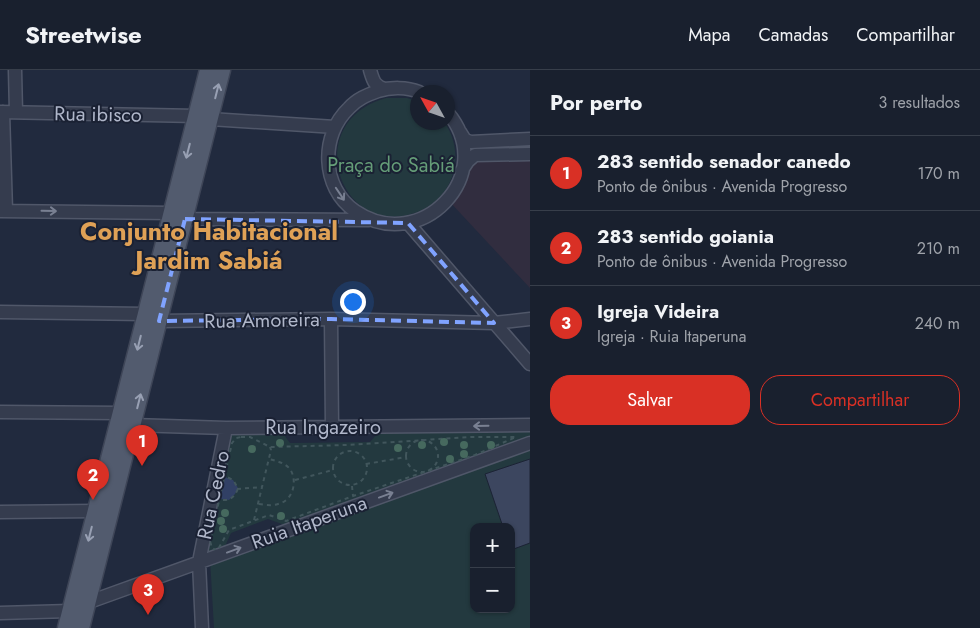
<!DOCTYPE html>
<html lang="pt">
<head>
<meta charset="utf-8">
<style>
  :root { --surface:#19202e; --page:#262d3a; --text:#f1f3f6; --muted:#9fa3aa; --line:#373e4a; --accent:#d93025 }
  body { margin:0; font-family:Jost,sans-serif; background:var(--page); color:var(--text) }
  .controls { position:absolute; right:15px; bottom:15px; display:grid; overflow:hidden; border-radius:10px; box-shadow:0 1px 4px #0004 }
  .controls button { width:45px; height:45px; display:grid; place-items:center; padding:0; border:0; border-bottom:1px solid var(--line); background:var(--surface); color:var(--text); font:25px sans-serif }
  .compass { position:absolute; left:410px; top:15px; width:45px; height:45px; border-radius:50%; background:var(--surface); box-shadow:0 1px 4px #0004; rotate:310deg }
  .you { position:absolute; left:352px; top:231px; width:18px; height:18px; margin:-12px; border:4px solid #fff; border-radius:50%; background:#1a73e8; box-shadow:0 0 0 8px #1a73e833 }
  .badge { display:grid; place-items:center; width:32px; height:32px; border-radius:50%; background:var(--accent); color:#fff; font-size:16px; font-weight:700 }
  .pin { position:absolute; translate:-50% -41px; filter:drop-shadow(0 1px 2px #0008) }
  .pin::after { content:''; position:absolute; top:26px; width:18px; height:15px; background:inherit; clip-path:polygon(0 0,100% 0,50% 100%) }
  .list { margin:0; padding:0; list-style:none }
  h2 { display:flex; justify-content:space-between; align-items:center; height:65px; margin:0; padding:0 20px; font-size:21px }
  h2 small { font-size:16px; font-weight:400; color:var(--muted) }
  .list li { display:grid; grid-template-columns:32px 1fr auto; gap:15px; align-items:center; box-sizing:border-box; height:75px; padding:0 20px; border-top:1px solid var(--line) }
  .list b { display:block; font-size:19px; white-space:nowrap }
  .list p { margin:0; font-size:16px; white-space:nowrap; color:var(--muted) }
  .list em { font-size:16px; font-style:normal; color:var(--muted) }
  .actions { display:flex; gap:10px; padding:15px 20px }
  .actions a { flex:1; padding:11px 0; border:1px solid var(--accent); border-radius:20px; text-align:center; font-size:18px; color:var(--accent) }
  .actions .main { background:var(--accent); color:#fff }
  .map { position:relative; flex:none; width:530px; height:558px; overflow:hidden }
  header { display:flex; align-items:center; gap:30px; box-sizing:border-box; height:70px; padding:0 25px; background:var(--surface); border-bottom:1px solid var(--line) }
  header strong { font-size:24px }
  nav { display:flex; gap:28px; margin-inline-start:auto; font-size:18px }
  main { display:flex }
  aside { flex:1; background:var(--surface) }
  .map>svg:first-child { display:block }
  .medical { fill:#312d3f }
  .green { fill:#23393f; fill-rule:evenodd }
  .water { fill:#314065 }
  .building { fill:#3c465f; stroke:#1c2335 }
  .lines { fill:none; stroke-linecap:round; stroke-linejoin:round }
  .minor-casing { stroke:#505769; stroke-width:15 }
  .major-casing { stroke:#3e4557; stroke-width:19 }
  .path { stroke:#41565c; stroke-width:2; stroke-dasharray:4 4; stroke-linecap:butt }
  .minor { stroke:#353c4e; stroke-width:12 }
  .major { stroke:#525b6e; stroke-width:16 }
  .tree { fill:#46695e }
  .oneway { stroke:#98a0b3 }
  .oneway2 { stroke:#798092 }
  .marked { fill:none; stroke:#80a3ff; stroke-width:4; stroke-dasharray:10 6; stroke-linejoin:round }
  .labels { text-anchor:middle; stroke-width:4; stroke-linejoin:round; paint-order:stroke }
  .street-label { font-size:20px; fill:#b0b7ca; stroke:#1a2133 }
  .park-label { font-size:20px; fill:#659d78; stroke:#1a2133 }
  .district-label { font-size:25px; font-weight:bold; fill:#dfa156; stroke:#1a2133 }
</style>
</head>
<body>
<header>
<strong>Streetwise</strong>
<nav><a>Mapa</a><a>Camadas</a><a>Compartilhar</a></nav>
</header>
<main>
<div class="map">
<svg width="530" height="558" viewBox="0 0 530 558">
  <rect width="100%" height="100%" fill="#212a3e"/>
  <!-- medical -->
  <path class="medical" d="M 530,85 L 530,218 L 448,130 L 468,91 Z"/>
  <!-- green -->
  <path class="green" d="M 386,28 L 407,28 L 417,31 L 418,52 L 445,53 C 457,71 459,94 449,114 C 441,129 427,140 411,144 C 337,165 302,51 386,28 Z
    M 530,355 L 530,558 L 214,558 L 210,489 L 199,492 L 226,358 L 279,358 L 290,373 L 370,372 L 383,357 ZM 268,449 L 293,458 L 222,483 L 231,463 ZM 474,457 L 511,457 L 511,539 L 474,539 Z"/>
  <!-- water -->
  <path class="water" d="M 225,407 L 233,410 L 238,418 L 235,424 L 229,430 L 220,429 Z"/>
  <!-- building -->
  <path class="building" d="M 530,389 L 530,473 L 511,480 L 511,457 L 503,457 L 485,404 Z"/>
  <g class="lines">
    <!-- minor casing -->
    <g class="minor-casing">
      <path id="minor" d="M 15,0 L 16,42
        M 370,0 C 373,10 374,16 385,19
        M 419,22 C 407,17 391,17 378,21 C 367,25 357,29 349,38 C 320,65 321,118 355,141 C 421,186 499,104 448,43
        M 0,42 L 197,46 L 210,49 L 335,57
        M 3,42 L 6,141
        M 460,62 L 465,70 L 471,72 L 530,69
        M 462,100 L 468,91 L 475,85 L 530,84
        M 0,141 L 172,143 L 185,149 L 369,150
        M 408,153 L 530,294
        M 0,242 L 146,244 L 159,251 L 331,249 L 494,253 L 530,249
        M 331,249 L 332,358
        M 0,342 L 121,343 L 133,355 L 226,358 L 530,355
        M 0,442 L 96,441
        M 89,532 L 530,373
        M 0,543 L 70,541
        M 202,558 L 199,492 L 226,358"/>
    </g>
    <!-- major casing -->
    <g class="major-casing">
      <path id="major" d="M 66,558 L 208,0
        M 81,558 L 222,0"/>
    </g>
    <!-- path -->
    <path class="path" d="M 241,367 L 250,367 L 270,377 L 347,375 L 471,367 L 516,367 L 475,385 L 353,426 L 286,451 L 269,445 L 229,460 L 217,481 L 212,478 L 210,471 L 232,373 L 236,368 Z
      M406 386a16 16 0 1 1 32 0a16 16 0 1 1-32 0Z
      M333 398a17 17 0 1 1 34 0a17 17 0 1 1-34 0Z
      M 366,394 L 406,387
      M 295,410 L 333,400
      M 352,416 L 353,426
      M 237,419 L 262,417
      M 223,430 C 231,431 236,425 238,418 L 233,410 L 227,407
      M 259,434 C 265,435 272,436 278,434 C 293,431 298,411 290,399 C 285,393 277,391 269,389
      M 254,450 L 271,380 L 270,377"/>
    <!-- minor -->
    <use href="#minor" class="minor"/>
    <!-- major -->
    <use href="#major" class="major"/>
  </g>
  <!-- trees -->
  <g class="tree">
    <circle cx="444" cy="372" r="4"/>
    <circle cx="280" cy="373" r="4"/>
    <circle cx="422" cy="375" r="4"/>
    <circle cx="464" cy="375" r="4"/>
    <circle cx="491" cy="375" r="4"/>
    <circle cx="398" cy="378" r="4"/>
    <circle cx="252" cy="379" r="4"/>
    <circle cx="464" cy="384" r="4"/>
    <circle cx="450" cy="389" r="4"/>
    <circle cx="225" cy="443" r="4"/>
    <circle cx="281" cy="446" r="4"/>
    <circle cx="221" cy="451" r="4"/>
    <circle cx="223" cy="459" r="4"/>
  </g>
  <!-- one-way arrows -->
  <defs><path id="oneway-shaft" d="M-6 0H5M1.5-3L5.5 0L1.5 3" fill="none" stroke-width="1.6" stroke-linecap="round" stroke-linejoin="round" transform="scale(1.25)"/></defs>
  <g class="oneway">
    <use href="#oneway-shaft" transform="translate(217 21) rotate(-76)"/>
    <use href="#oneway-shaft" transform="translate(188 81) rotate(104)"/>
    <use href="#oneway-shaft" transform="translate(139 273) rotate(104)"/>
    <use href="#oneway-shaft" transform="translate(139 331) rotate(-76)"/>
    <use href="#oneway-shaft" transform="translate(90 464) rotate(104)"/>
  </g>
  <g class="oneway2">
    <use href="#oneway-shaft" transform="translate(340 124) rotate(56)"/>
    <use href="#oneway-shaft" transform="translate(49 141) rotate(1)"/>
    <use href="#oneway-shaft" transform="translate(481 356) rotate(179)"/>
    <use href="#oneway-shaft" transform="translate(386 425) rotate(-20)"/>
    <use href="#oneway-shaft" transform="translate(234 480) rotate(-20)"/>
  </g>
  <!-- marked area -->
  <path class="marked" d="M 185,149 L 408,153 L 494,253 L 331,249 L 159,251 Z"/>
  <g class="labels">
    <!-- street labels -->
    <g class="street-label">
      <text transform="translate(98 44) rotate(1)" y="7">Rua ibisco</text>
      <text transform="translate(262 250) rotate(-1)" y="7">Rua Amoreira</text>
      <text x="323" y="364">Rua Ingazeiro</text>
      <text transform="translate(213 425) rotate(-78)" y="7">Rua Cedro</text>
      <text transform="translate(309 452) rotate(-20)" y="7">Ruia Itaperuna</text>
    </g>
    <!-- park labels -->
    <g class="park-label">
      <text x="391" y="102">Praça do Sabiá</text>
    </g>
    <!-- district labels -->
    <g class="district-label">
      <text x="209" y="170">Conjunto Habitacional<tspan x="209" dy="29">Jardim Sabiá</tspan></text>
    </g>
  </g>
</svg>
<div class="controls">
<button>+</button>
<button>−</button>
</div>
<svg class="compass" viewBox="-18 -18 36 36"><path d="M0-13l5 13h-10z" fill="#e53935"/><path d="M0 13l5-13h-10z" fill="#9fa3aa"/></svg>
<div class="you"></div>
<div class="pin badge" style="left:142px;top:396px">1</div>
<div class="pin badge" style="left:93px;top:430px">2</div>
<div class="pin badge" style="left:148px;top:545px">3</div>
</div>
<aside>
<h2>Por perto<small>3 resultados</small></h2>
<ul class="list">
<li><span class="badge">1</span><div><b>283 sentido senador canedo</b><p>Ponto de ônibus · Avenida Progresso</p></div><em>170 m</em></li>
<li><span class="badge">2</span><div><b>283 sentido goiania</b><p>Ponto de ônibus · Avenida Progresso</p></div><em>210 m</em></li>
<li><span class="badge">3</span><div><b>Igreja Videira</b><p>Igreja · Ruia Itaperuna</p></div><em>240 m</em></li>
</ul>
<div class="actions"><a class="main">Salvar</a><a>Compartilhar</a></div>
</aside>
</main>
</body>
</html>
